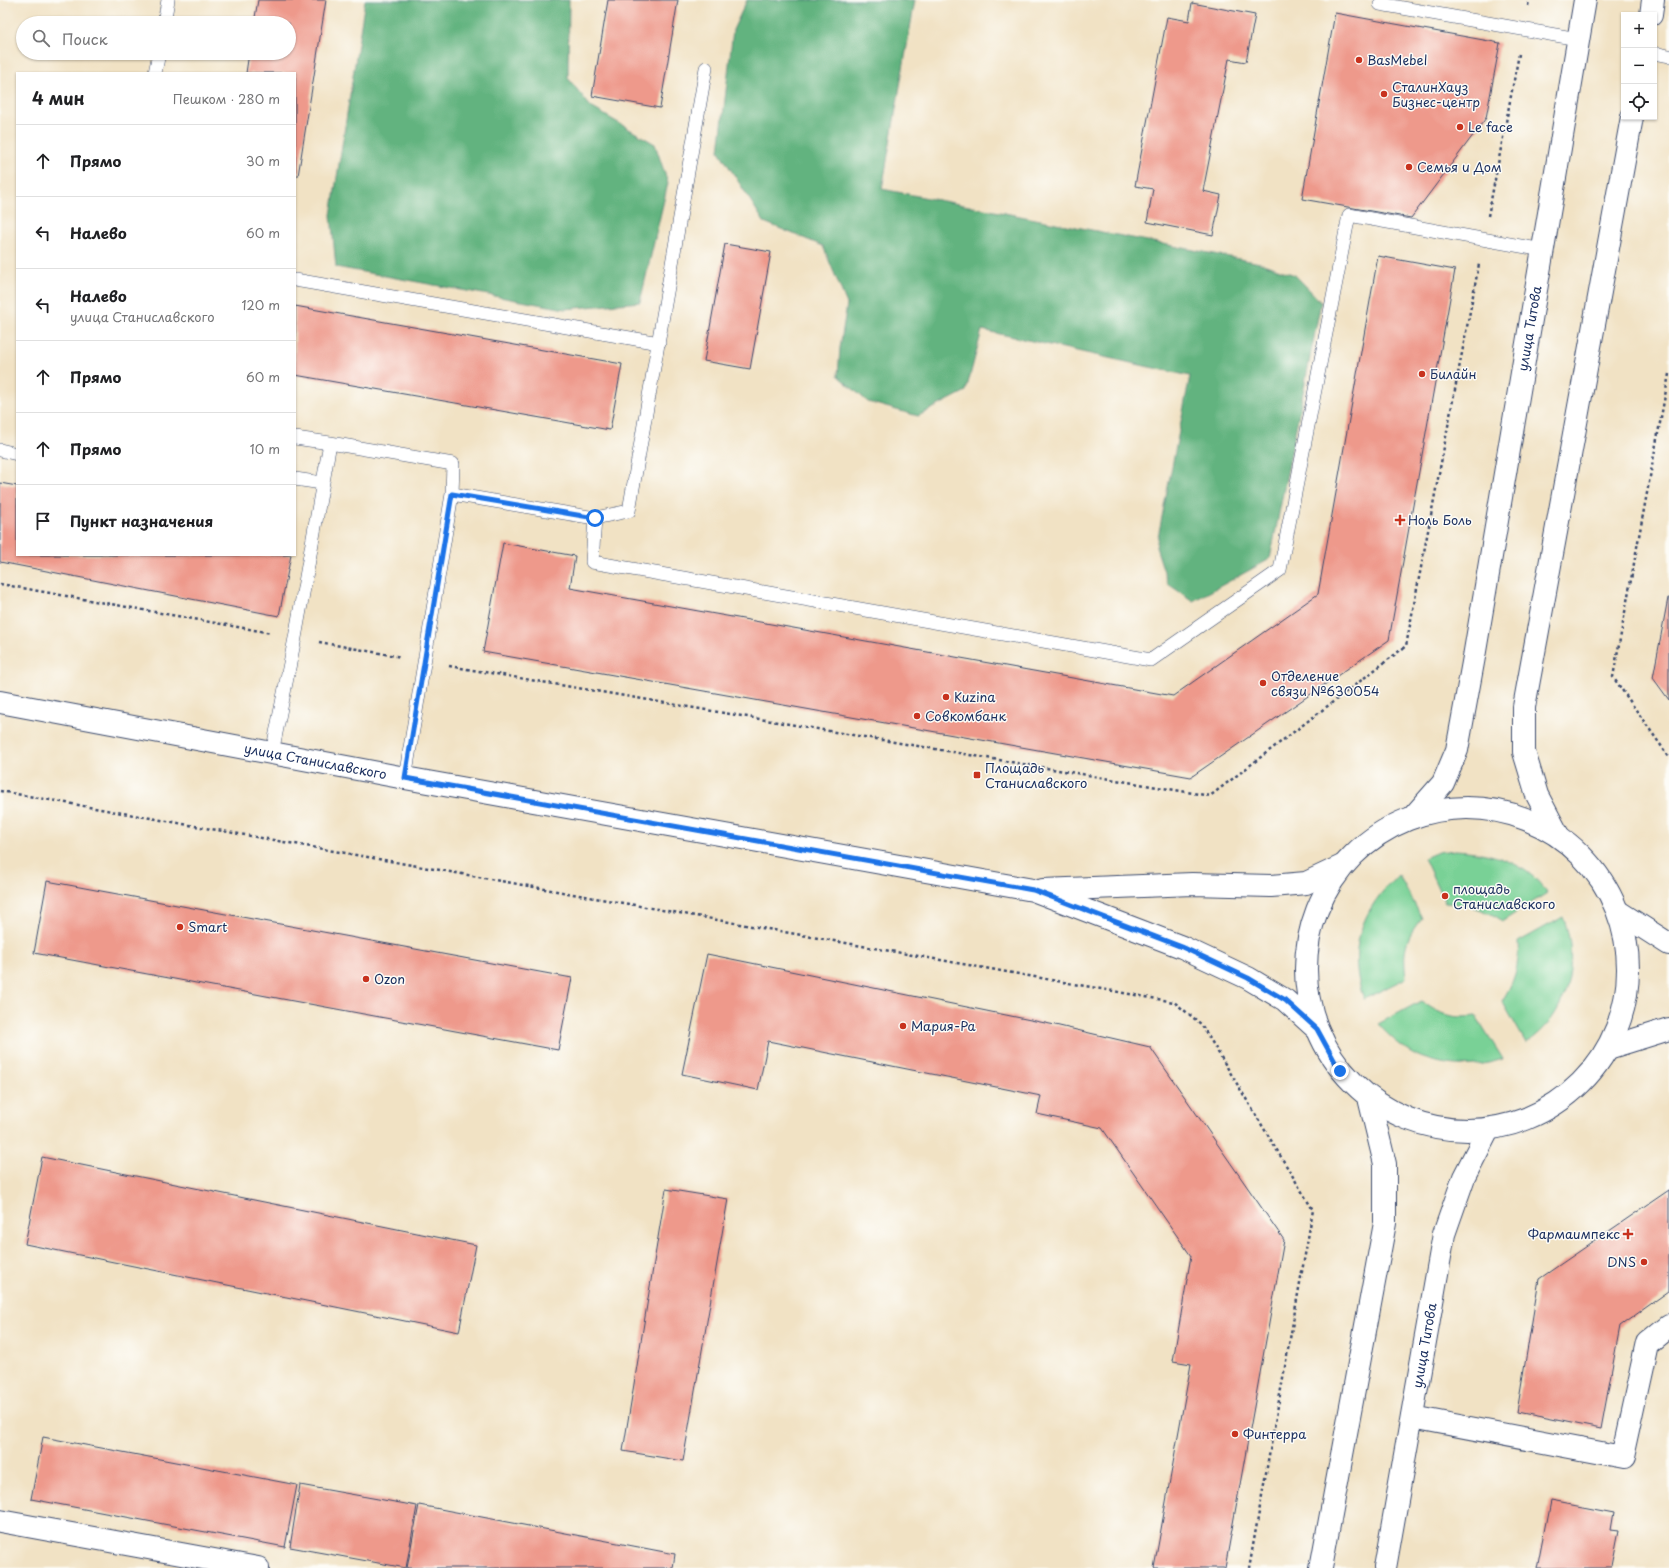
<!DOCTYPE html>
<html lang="ru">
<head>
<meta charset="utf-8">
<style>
  :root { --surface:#fff; --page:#f2f2f2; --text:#202124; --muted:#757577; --line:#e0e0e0 }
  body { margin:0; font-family:"Playpen Sans",sans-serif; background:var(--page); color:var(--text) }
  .controls { position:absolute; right:12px; top:12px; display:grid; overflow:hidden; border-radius:0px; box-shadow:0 1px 3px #0004 }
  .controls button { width:36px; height:36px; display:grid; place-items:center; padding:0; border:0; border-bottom:1px solid var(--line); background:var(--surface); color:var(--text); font:20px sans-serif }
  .stop { position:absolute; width:12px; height:12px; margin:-9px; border:3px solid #1a73e8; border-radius:50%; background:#fff }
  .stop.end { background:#1a73e8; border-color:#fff; box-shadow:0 1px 4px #0008 }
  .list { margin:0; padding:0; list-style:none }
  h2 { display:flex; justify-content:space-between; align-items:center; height:52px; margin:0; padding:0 16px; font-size:17px }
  h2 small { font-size:13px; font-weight:400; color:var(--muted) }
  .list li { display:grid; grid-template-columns:26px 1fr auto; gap:12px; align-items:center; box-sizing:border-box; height:72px; padding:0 16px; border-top:1px solid var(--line) }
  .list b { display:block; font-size:15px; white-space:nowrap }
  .list p { margin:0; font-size:13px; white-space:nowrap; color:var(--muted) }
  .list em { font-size:13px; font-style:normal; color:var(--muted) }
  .icon { flex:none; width:22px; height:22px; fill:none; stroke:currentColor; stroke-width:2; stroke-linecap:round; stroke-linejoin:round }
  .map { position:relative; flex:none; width:1669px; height:1568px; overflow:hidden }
  .search { position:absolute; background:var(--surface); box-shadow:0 1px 3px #0004; left:16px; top:16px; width:280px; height:44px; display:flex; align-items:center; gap:10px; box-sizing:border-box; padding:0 14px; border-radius:22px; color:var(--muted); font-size:15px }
  .panel { position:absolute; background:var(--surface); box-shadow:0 1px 3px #0004; left:16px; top:72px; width:280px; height:484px; border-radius:0px }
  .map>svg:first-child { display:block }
  .green { fill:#79d196; stroke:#4a807a }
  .forest { fill:#62b37f; stroke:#3e716e }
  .building { fill:#ee998b }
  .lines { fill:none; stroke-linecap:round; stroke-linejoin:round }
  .service-casing { stroke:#3b4a6d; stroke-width:14 }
  .minor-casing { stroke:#3b4a6d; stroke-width:24 }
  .secondary-casing { stroke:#3b4a6d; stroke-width:24 }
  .primary-casing { stroke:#3b4a6d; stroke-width:24 }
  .path { stroke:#3b4a6d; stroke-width:2.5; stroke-dasharray:3 3; stroke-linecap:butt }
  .service { stroke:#fff; stroke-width:13 }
  .minor { stroke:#fff; stroke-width:22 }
  .secondary { stroke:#fff; stroke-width:22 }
  .primary { stroke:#fff; stroke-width:22 }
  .route { stroke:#1a73e8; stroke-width:5 }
  .poi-dot { fill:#c8321e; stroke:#fdfcf7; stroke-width:1.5 }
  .labels { text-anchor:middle; stroke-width:3; stroke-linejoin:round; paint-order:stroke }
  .poi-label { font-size:13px; fill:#1b2f5e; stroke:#fdfcf7; text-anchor:start }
  .street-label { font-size:13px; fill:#1b2f5e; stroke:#fdfcf7 }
</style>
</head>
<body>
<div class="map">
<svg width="1669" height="1568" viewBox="0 0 1669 1568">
  <rect width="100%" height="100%" fill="#fdfcf7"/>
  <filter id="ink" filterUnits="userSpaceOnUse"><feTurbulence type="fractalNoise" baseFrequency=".025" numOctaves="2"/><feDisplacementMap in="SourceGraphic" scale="8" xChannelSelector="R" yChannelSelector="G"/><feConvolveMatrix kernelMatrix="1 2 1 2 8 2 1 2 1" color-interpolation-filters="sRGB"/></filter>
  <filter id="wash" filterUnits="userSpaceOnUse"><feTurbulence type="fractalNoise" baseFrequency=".012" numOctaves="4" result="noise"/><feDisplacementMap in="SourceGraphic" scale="16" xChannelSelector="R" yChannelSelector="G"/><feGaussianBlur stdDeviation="0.9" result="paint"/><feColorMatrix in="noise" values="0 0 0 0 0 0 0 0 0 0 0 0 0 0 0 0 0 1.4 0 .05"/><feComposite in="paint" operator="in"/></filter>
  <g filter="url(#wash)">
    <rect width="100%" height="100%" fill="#f1e2c4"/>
    <!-- green -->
    <path class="green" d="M 1455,850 C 1491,852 1527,862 1547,893 L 1503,921 C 1485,909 1467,904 1445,903 L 1424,858 L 1438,852 Z
      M 1399,875 L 1422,918 C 1404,939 1403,952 1406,978 L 1364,999 C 1346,952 1361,908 1399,875 Z
      M 1563,917 C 1581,961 1567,1018 1526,1043 L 1502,1001 C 1514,982 1520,965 1518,942 Z
      M 1421,1001 C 1441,1015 1452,1019 1476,1016 L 1503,1059 C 1478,1067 1462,1067 1436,1062 C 1430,1060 1422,1058 1416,1055 C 1401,1047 1389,1036 1378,1024 Z"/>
    <!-- forest -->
    <path class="forest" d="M 365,0 L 569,0 L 568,78 L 591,107 L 655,144 L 668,183 L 640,302 L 565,309 L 336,267 L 331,215 Z
      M 747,0 L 915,0 L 882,189 L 1260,263 L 1295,275 L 1321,302 L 1270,559 L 1193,601 L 1168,584 L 1156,547 L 1190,376 L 982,330 L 966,391 L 918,416 L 868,402 L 838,376 L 840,348 L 847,304 L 823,246 L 764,222 L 719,151 L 733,30 Z"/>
    <g id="blocks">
      <!-- building -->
      <path class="building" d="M 258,0 L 326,0 L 298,176 L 295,176 L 295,73 L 246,73 L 249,53 L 289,53 L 289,23 L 254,23 Z
        M 608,0 L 678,0 L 660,108 L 592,96 Z
        M 1192,3 L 1255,15 L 1246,62 L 1229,59 L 1203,191 L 1221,195 L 1213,235 L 1147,222 L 1153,189 L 1135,186 L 1167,17 L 1189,21 Z
        M 1335,13 L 1500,43 L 1486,118 L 1411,218 L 1302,199 Z
        M 725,244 L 771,252 L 750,369 L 704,361 Z
        M 1378,256 L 1455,270 L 1389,640 L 1191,777 L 483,652 L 503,543 L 575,556 L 570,588 L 1173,696 L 1318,594 Z
        M 295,306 L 622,364 L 610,430 L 295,375 Z
        M 0,483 L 17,486 L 17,555 L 291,555 L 279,616 L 0,562 Z
        M 1668,598 L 1669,598 L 1669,700 L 1653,678 Z
        M 47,881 L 572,978 L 558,1050 L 34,953 Z
        M 707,954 L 1055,1025 L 1150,1047 L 1284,1240 L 1225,1568 L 1154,1568 L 1191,1364 L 1173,1361 L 1191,1256 L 1102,1128 L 1037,1114 L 1041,1096 L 768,1041 L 758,1090 L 682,1074 Z
        M 42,1157 L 476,1245 L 459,1332 L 25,1244 Z
        M 666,1189 L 728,1199 L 683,1461 L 623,1451 Z
        M 1669,1190 L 1669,1291 L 1620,1326 L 1601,1429 L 1517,1412 L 1539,1279 Z
        M 43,1437 L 297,1485 L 285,1547 L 31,1499 Z
        M 300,1485 L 417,1506 L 406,1568 L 290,1547 Z
        M 1550,1501 L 1613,1513 L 1610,1531 L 1618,1532 L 1611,1568 L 1537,1568 Z
        M 419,1505 L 675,1554 L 673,1568 L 407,1568 Z"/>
    </g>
  </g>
  <g filter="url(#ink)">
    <use href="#blocks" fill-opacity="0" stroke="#3b4a6d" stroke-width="1"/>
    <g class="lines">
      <!-- service casing -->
      <g class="service-casing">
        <path id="service" d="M 1380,4 L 1578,39
          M 164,23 L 168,0
          M 1654,53 L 1669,56
          M 155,73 L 159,53
          M 295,280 L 659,343
          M 295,438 L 330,443
          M 0,450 L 17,454
          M 295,479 L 322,483
          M 595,518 L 629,511 L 706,68
          M 272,753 L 295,638 L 330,443 L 453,464 L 452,494
          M 405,778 L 452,494 L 595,518 L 592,562 L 1151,660 L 1280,570 L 1349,215 L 1543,250"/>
      </g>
      <!-- minor casing -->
      <g class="minor-casing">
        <path id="minor" d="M 1412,1417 L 1622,1457 L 1647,1343 L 1669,1325
          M 0,1521 L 258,1568"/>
      </g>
      <!-- secondary casing -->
      <g class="secondary-casing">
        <g id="secondary">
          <path d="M 1321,1568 L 1385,1223 L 1385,1164 L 1369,1098"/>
          <path id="s1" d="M 1385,1568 L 1444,1234 L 1464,1177 L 1488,1130"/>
        </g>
      </g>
      <!-- primary casing -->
      <g class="primary-casing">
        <g id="primary">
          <path d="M 1651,15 L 1653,0"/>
          <path id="s2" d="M 0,702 L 405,778 L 1033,890 L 1182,947 L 1248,978 L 1285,1000 L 1317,1029"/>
          <circle cx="1467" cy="969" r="161"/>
          <path id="s3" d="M 1413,817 L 1443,783 L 1457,750 L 1474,657 L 1585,0"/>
          <path d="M 1558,835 L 1537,795 L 1524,752 L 1524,707 L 1632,117"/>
          <path d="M 1043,890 L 1192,884 L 1271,886 L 1306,883 L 1342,866"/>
          <path d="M 1619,912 L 1669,944"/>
          <path d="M 1608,1048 L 1669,1029"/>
        </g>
      </g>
      <!-- path -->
      <path class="path" d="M 1528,6 L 1529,0
        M 1488,216 L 1519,54
        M 1669,374 L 1613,677 L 1669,757
        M 0,584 L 271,633
        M 319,642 L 401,657
        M 449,666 L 1210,796 L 1406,646 L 1479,264
        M 0,791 L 1174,1002 L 1201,1024 L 1313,1210 L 1249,1568"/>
      <!-- service -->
      <use href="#service" class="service"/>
      <!-- minor -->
      <use href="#minor" class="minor"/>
      <!-- secondary -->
      <use href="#secondary" class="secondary"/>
      <!-- primary -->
      <use href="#primary" class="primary"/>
    </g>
  </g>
  <g class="lines" filter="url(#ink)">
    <!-- route -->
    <path class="route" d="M 595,518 L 452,494 L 405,778 L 1033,890 L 1182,947 L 1248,978 L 1285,1000 L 1317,1029 L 1340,1071"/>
  </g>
  <!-- markers -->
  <g class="poi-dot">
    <circle cx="1359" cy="60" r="4"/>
    <circle cx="1384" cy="94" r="4"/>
    <circle cx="1460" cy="127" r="4"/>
    <circle cx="1409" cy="167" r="4"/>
    <circle cx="1422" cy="374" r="4"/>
    <path d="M1398 514h4v4h4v4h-4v4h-4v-4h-4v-4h4z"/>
    <circle cx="1263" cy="683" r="4"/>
    <circle cx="946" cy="697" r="4"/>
    <circle cx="917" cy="716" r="4"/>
    <rect x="973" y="771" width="8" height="8" rx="2"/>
    <circle cx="1445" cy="896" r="4"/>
    <circle cx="180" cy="927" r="4"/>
    <circle cx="366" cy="979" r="4"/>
    <circle cx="903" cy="1026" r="4"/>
    <path d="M1626 1228h4v4h4v4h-4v4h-4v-4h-4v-4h4z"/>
    <circle cx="1644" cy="1262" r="4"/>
    <circle cx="1235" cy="1434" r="4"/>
  </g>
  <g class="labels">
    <!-- poi labels -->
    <g class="poi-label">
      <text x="1367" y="65">BasMebel</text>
      <text x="1392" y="92">СталинХауз<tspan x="1392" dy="15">Бизнес-центр</tspan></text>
      <text x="1468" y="132">Le face</text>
      <text x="1417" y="172">Семья и Дом</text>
      <text x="1430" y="379">Билайн</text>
      <text x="1408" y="525">Ноль Боль</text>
      <text x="1271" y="681">Отделение<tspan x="1271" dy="15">связи №630054</tspan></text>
      <text x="954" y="702">Kuzina</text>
      <text x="925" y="721">Совкомбанк</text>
      <text x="985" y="773">Площадь<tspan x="985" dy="15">Станиславского</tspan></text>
      <text x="1453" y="894">площадь<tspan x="1453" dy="15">Станиславского</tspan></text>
      <text x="188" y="932">Smart</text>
      <text x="374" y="984">Ozon</text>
      <text x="911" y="1031">Мария-Ра</text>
      <text x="1620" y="1239" text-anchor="end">Фармаимпекс</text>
      <text x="1636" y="1267" text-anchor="end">DNS</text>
      <text x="1243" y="1439">Финтерра</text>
    </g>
    <!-- street labels -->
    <g class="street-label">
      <text dy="5" stroke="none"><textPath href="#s3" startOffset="509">улица Титова</textPath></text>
      <text dy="5" stroke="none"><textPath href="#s2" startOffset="321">улица Станиславского</textPath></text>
      <text dy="5" stroke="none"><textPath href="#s1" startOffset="226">улица Титова</textPath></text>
    </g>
  </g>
</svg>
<div class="controls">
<button>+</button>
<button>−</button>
<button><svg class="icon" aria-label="locate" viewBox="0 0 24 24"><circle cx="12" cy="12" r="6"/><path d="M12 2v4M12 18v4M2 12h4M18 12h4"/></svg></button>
</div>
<div class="stop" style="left:595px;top:518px"></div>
<div class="stop end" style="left:1340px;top:1071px"></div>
<div class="search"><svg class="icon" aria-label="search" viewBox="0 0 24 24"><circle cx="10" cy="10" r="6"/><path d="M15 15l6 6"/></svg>Поиск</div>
<section class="panel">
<h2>4 мин<small>Пешком · 280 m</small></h2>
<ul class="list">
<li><svg class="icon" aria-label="ahead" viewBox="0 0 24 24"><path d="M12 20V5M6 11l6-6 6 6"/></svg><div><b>Прямо</b></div><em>30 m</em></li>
<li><svg class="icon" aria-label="left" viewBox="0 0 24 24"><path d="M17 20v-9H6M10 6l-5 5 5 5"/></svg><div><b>Налево</b></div><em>60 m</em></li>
<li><svg class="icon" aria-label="left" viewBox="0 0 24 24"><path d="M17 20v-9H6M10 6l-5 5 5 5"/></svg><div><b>Налево</b><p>улица Станиславского</p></div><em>120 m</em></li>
<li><svg class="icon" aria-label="ahead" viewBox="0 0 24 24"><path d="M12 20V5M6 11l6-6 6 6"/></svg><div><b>Прямо</b></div><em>60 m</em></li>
<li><svg class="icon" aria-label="ahead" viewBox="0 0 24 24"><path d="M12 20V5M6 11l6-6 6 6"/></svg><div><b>Прямо</b></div><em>10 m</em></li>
<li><svg class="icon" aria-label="arrive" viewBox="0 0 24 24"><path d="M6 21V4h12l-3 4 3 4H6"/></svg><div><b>Пункт назначения</b></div></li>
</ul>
</section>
</div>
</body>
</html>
